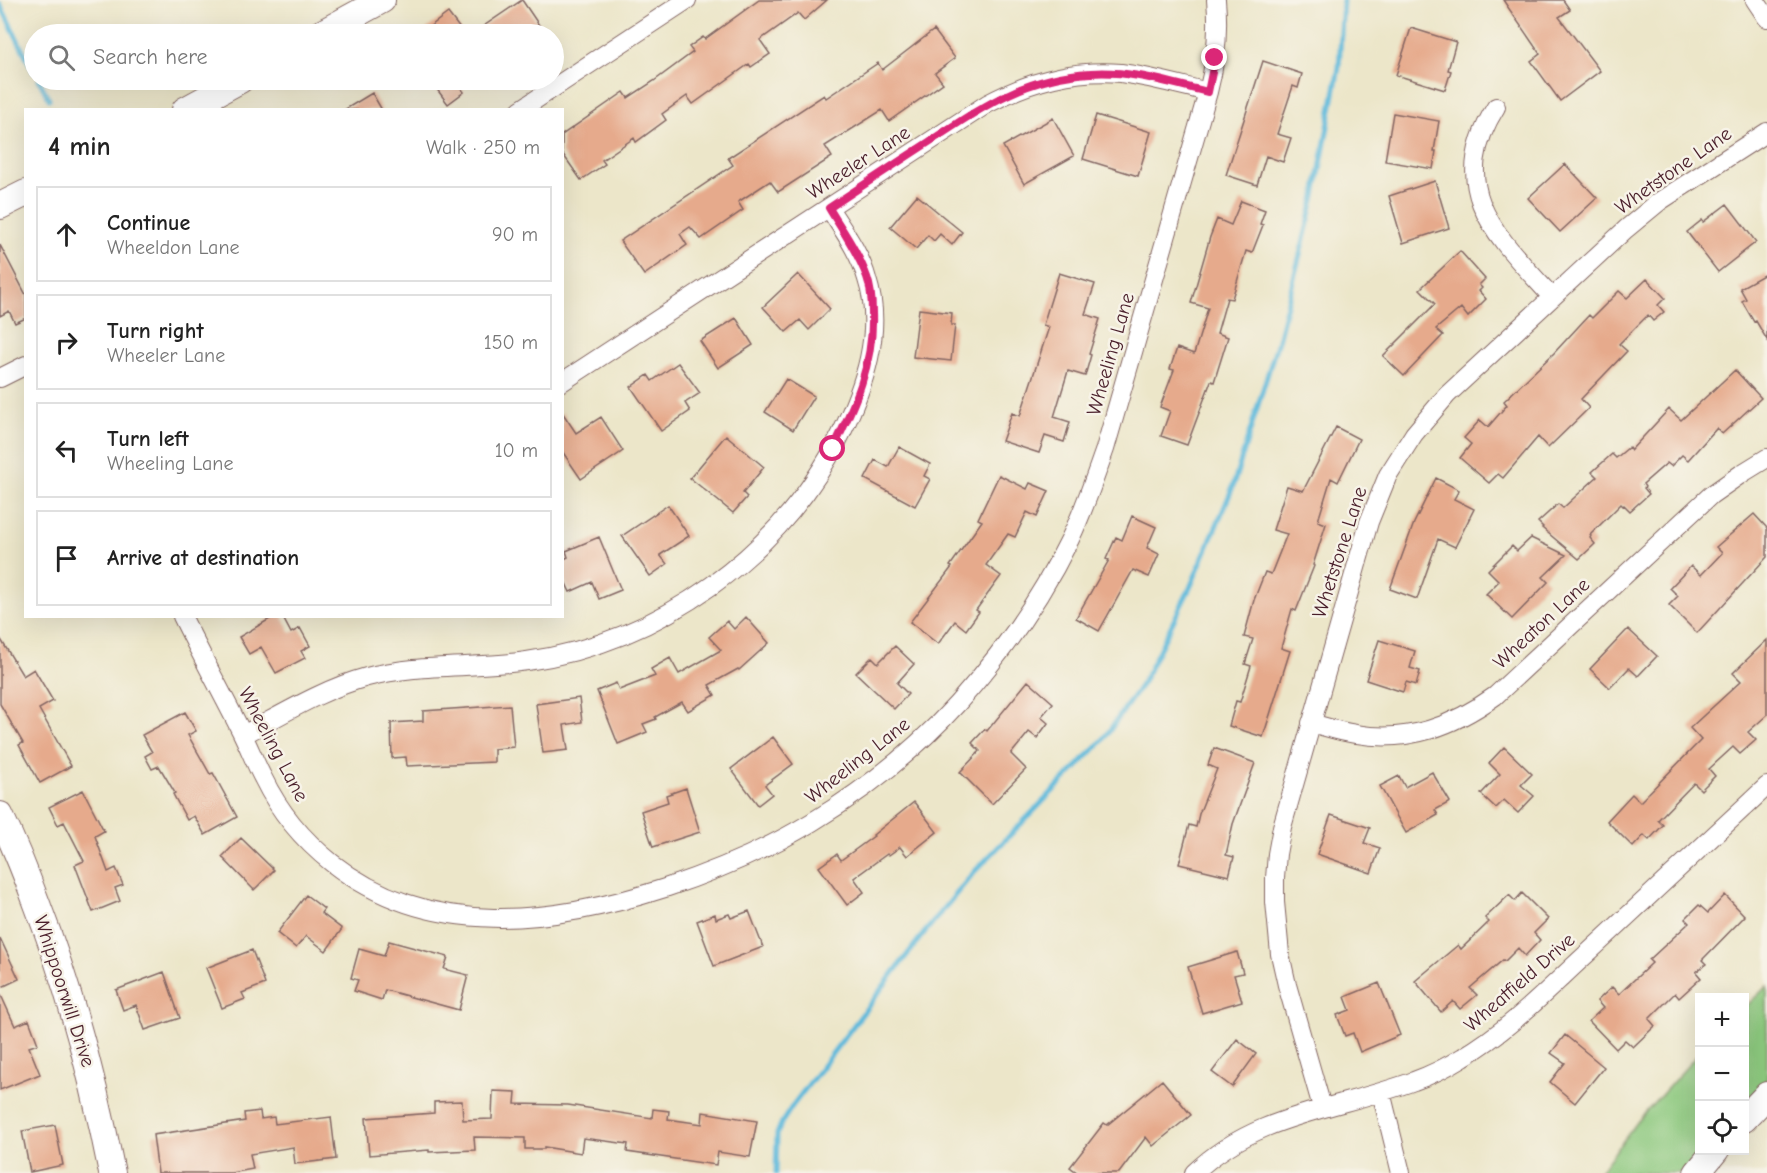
<!DOCTYPE html>
<html lang="en">
<head>
<meta charset="utf-8">
<style>
  :root { --surface:#fff; --page:#f2f2f2; --text:#222; --muted:#767676; --line:#e0e0e0 }
  body { margin:0; font-family:"Comic Neue",sans-serif; background:var(--page); color:var(--text) }
  .controls { position:absolute; right:18px; bottom:18px; display:grid; overflow:hidden; border-radius:0px; box-shadow:0 6px 24px #0002 }
  .controls button { width:54px; height:54px; display:grid; place-items:center; padding:0; border:0; border-bottom:2px solid var(--line); background:var(--surface); color:var(--text); font:30px sans-serif }
  .stop { position:absolute; width:18px; height:18px; margin:-14px; border:4px solid #db2777; border-radius:50%; background:#fff }
  .stop.end { background:#db2777; border-color:#fff; box-shadow:0 2px 6px #0008 }
  .list { margin:0; padding:0; list-style:none }
  h2 { display:flex; justify-content:space-between; align-items:center; height:78px; margin:0; padding:0 24px; font-size:26px }
  h2 small { font-size:20px; font-weight:400; color:var(--muted) }
  .list li { display:grid; grid-template-columns:39px 1fr auto; gap:18px; align-items:center; box-sizing:border-box; height:96px; margin:0 12px 12px; padding:0 12px; border:2px solid var(--line); border-radius:0px }
  .list b { display:block; font-size:22px; white-space:nowrap }
  .list p { margin:0; font-size:20px; white-space:nowrap; color:var(--muted) }
  .list em { font-size:20px; font-style:normal; color:var(--muted) }
  .icon { flex:none; width:33px; height:33px; fill:none; stroke:currentColor; stroke-width:2; stroke-linecap:round; stroke-linejoin:round }
  .map { position:relative; flex:none; width:1767px; height:1173px; overflow:hidden }
  .search { position:absolute; background:var(--surface); box-shadow:0 6px 24px #0002; left:24px; top:24px; width:540px; height:66px; display:flex; align-items:center; gap:15px; box-sizing:border-box; padding:0 21px; border-radius:33px; color:var(--muted); font-size:22px }
  .panel { position:absolute; background:var(--surface); box-shadow:0 6px 24px #0002; left:24px; top:108px; width:540px; height:510px; border-radius:0px }
  .map>svg:first-child { display:block }
  .green { fill:#8bc87d; stroke:#6a7454; stroke-width:1.5 }
  .lines { fill:none; stroke-linecap:round; stroke-linejoin:round }
  .stream { stroke:#5db9db; stroke-width:5 }
  .building { fill:#e6aa8c }
  .street-casing { stroke:#836562; stroke-width:20 }
  .secondary-casing { stroke:#836562; stroke-width:28 }
  .street { stroke:#fff; stroke-width:18 }
  .secondary { stroke:#fff; stroke-width:26 }
  .route { stroke:#db2777; stroke-width:8 }
  .labels { text-anchor:middle; stroke-width:5; stroke-linejoin:round; paint-order:stroke }
  .street-label { font-size:20px; fill:#4a1f2b; stroke:#f7f3e8 }
</style>
</head>
<body>
<div class="map">
<svg width="1767" height="1173" viewBox="0 0 1767 1173">
  <rect width="100%" height="100%" fill="#f7f3e8"/>
  <filter id="ink" filterUnits="userSpaceOnUse"><feTurbulence type="fractalNoise" baseFrequency=".0167" numOctaves="2"/><feDisplacementMap in="SourceGraphic" scale="12" xChannelSelector="R" yChannelSelector="G"/><feConvolveMatrix kernelMatrix="1 2 1 2 8 2 1 2 1" color-interpolation-filters="sRGB"/></filter>
  <filter id="wash" filterUnits="userSpaceOnUse"><feTurbulence type="fractalNoise" baseFrequency=".008" numOctaves="4" result="noise"/><feDisplacementMap in="SourceGraphic" scale="24" xChannelSelector="R" yChannelSelector="G"/><feGaussianBlur stdDeviation="1.35" result="paint"/><feColorMatrix in="noise" values="0 0 0 0 0 0 0 0 0 0 0 0 0 0 0 0 0 1.4 0 .05"/><feComposite in="paint" operator="in"/></filter>
  <g filter="url(#wash)">
    <rect width="100%" height="100%" fill="#ece6c9"/>
    <!-- green -->
    <path class="green" d="M 1767,986 L 1767,1079 L 1745,1102 L 1745,1007 Z
      M 1699,1053 L 1700,1150 L 1701,1151 L 1682,1173 L 1599,1173 L 1638,1121 Z"/>
    <g class="lines">
      <!-- stream -->
      <path class="stream" d="M 0,4 L 34,72
        M 39,80 L 49,99
        M 776,1173 L 777,1134 L 782,1122 L 793,1105 L 920,938 L 975,871 L 1103,740 L 1143,682 L 1190,588 L 1232,489 L 1277,344 L 1315,196 L 1339,67 L 1343,0"/>
    </g>
    <g id="blocks">
      <!-- building -->
      <path class="building" d="M 522,0 L 545,34 L 472,34 Z
        M 759,0 L 827,0 L 804,20 L 798,13 L 760,40 L 770,54 L 751,67 L 749,64 L 693,104 L 687,96 L 662,114 L 666,120 L 636,142 L 634,138 L 602,160 L 605,164 L 581,180 L 562,153 L 562,135 L 624,92 L 628,98 L 654,81 L 693,52 L 689,47 L 703,37 L 705,39 Z
        M 1503,0 L 1563,0 L 1570,10 L 1559,17 L 1600,71 L 1560,101 L 1531,61 L 1540,54 Z
        M 448,13 L 464,34 L 420,34 Z
        M 1411,28 L 1456,42 L 1448,70 L 1451,71 L 1445,90 L 1396,75 Z
        M 934,30 L 955,58 L 935,73 L 943,83 L 889,121 L 882,110 L 825,146 L 832,157 L 778,192 L 770,181 L 738,202 L 743,210 L 701,239 L 690,227 L 680,234 L 687,245 L 644,275 L 620,241 L 733,165 L 728,158 L 824,95 L 826,98 L 878,63 L 882,70 Z
        M 1263,61 L 1302,74 L 1298,88 L 1293,86 L 1277,134 L 1291,138 L 1283,162 L 1266,156 L 1257,185 L 1226,175 Z
        M 430,80 L 455,80 L 464,92 L 448,104 Z
        M 372,93 L 382,110 L 344,110 Z
        M 1393,113 L 1439,121 L 1434,151 L 1436,151 L 1433,169 L 1385,161 Z
        M 1096,115 L 1151,132 L 1138,176 L 1083,159 Z
        M 1053,118 L 1074,156 L 1024,184 L 1003,146 Z
        M 1565,164 L 1597,198 L 1560,232 L 1528,198 Z
        M 1435,181 L 1449,228 L 1403,243 L 1389,196 Z
        M 917,195 L 962,232 L 952,245 L 940,234 L 934,241 L 928,235 L 916,249 L 890,227 Z
        M 1241,201 L 1265,210 L 1260,224 L 1263,225 L 1252,253 L 1246,251 L 1232,299 L 1227,298 L 1217,333 L 1228,337 L 1214,382 L 1211,381 L 1187,445 L 1161,436 L 1170,411 L 1160,407 L 1174,370 L 1170,369 L 1177,348 L 1194,354 L 1208,308 L 1191,303 L 1210,237 L 1217,219 L 1231,225 Z
        M 1727,204 L 1756,242 L 1718,272 L 1687,232 L 1702,220 L 1703,222 Z
        M 0,245 L 26,295 L 26,318 L 15,323 L 9,311 L 0,316 Z
        M 1460,251 L 1485,279 L 1479,285 L 1482,288 L 1479,291 L 1486,299 L 1468,317 L 1461,308 L 1436,329 L 1443,335 L 1404,376 L 1383,356 L 1435,304 L 1420,289 Z
        M 1059,273 L 1095,284 L 1085,314 L 1100,319 L 1089,354 L 1091,355 L 1085,376 L 1068,371 L 1054,417 L 1070,422 L 1064,442 L 1045,436 L 1039,453 L 1002,441 L 1012,413 L 1020,416 L 1049,327 L 1043,325 Z
        M 1767,273 L 1767,340 L 1756,321 L 1754,322 L 1742,301 L 1746,299 L 1740,288 Z
        M 798,274 L 830,309 L 809,330 L 800,320 L 786,332 L 763,307 Z
        M 1647,279 L 1665,298 L 1658,305 L 1664,312 L 1653,321 L 1648,315 L 1619,344 L 1627,351 L 1581,399 L 1589,408 L 1548,448 L 1538,437 L 1503,478 L 1498,474 L 1489,483 L 1460,458 L 1471,444 L 1464,438 L 1480,420 L 1488,427 L 1507,405 L 1504,401 L 1554,353 L 1589,315 L 1592,318 L 1619,291 L 1627,298 Z
        M 919,309 L 952,313 L 951,325 L 955,325 L 951,361 L 913,357 Z
        M 736,318 L 753,345 L 718,368 L 700,341 Z
        M 678,363 L 700,393 L 685,403 L 690,411 L 661,431 L 631,387 L 648,375 L 652,381 Z
        M 1735,370 L 1761,398 L 1722,434 L 1717,428 L 1688,460 L 1682,455 L 1671,466 L 1667,463 L 1643,484 L 1645,487 L 1644,488 L 1649,494 L 1630,511 L 1624,505 L 1623,506 L 1621,504 L 1590,535 L 1591,536 L 1590,538 L 1595,544 L 1579,559 L 1542,528 L 1543,527 L 1538,522 L 1558,504 L 1563,508 L 1575,497 L 1597,477 L 1592,472 L 1612,454 L 1616,458 L 1629,447 L 1631,450 L 1669,409 L 1681,420 Z
        M 786,379 L 814,396 L 793,430 L 765,412 Z
        M 562,412 L 576,433 L 601,417 L 623,451 L 581,479 L 562,451 Z
        M 1336,427 L 1359,439 L 1338,482 L 1331,478 L 1318,521 L 1326,524 L 1313,565 L 1314,566 L 1296,611 L 1292,609 L 1281,648 L 1290,651 L 1263,737 L 1229,726 L 1236,701 L 1240,702 L 1251,666 L 1245,664 L 1253,639 L 1244,637 L 1254,600 L 1265,572 L 1271,574 L 1287,534 L 1273,530 L 1287,486 L 1303,491 Z
        M 726,435 L 764,467 L 743,493 L 747,497 L 733,513 L 690,478 Z
        M 899,447 L 930,464 L 924,476 L 930,479 L 915,506 L 865,479 L 875,460 L 888,467 Z
        M 999,475 L 1027,489 L 1030,483 L 1049,491 L 1037,517 L 1027,512 L 1015,537 L 1008,534 L 986,565 L 1001,576 L 976,610 L 979,612 L 966,630 L 955,621 L 938,644 L 910,622 L 952,567 L 950,566 L 982,521 L 978,519 Z
        M 1436,478 L 1459,490 L 1454,499 L 1474,509 L 1455,547 L 1438,539 L 1417,599 L 1390,589 L 1414,523 Z
        M 668,505 L 689,536 L 660,555 L 667,564 L 650,576 L 622,536 Z
        M 1754,514 L 1767,528 L 1767,557 L 1697,633 L 1669,605 L 1678,596 L 1670,588 L 1691,566 L 1701,575 L 1722,553 L 1716,547 Z
        M 1132,516 L 1156,527 L 1147,548 L 1159,554 L 1149,577 L 1133,570 L 1099,631 L 1076,618 L 1109,560 L 1106,559 L 1116,537 L 1122,540 Z
        M 599,537 L 621,590 L 599,599 L 592,582 L 570,592 L 562,575 L 562,560 L 568,557 L 566,551 Z
        M 1531,538 L 1566,555 L 1543,577 L 1548,582 L 1512,619 L 1486,594 L 1499,581 L 1488,570 L 1512,546 L 1517,551 Z
        M 275,616 L 282,616 L 291,633 L 300,628 L 310,646 L 301,651 L 305,658 L 276,673 L 261,647 L 249,654 L 239,637 Z
        M 746,617 L 769,643 L 739,670 L 738,669 L 709,685 L 715,695 L 688,711 L 682,702 L 655,717 L 656,719 L 643,724 L 647,732 L 618,744 L 597,691 L 616,683 L 619,690 L 655,676 L 651,669 L 670,658 L 679,674 L 721,650 L 709,637 L 727,621 L 734,629 Z
        M 1628,629 L 1657,656 L 1638,676 L 1629,668 L 1610,688 L 1590,669 Z
        M 0,638 L 23,676 L 34,669 L 53,701 L 39,709 L 71,766 L 40,783 L 19,745 L 23,743 L 0,704 Z
        M 1379,640 L 1415,651 L 1410,668 L 1420,671 L 1416,685 L 1406,682 L 1403,692 L 1366,680 Z
        M 1767,640 L 1767,715 L 1748,732 L 1756,740 L 1740,754 L 1733,747 L 1709,769 L 1715,776 L 1701,790 L 1694,783 L 1658,820 L 1663,825 L 1649,840 L 1644,835 L 1633,847 L 1607,821 L 1632,794 L 1640,802 L 1701,740 L 1690,728 L 1741,681 L 1733,673 Z
        M 895,646 L 914,664 L 897,683 L 908,694 L 894,709 L 856,673 L 872,657 L 878,663 Z
        M 1028,681 L 1053,703 L 1041,717 L 1048,723 L 1037,738 L 1029,732 L 1011,754 L 1026,769 L 992,804 L 960,772 L 980,751 L 972,743 L 985,729 L 987,731 Z
        M 579,698 L 582,722 L 564,725 L 568,750 L 543,753 L 536,704 Z
        M 510,705 L 514,747 L 494,749 L 494,762 L 407,766 L 406,757 L 392,758 L 391,723 L 423,721 L 423,711 Z
        M 185,712 L 196,731 L 188,735 L 210,774 L 213,773 L 237,817 L 205,835 L 194,816 L 187,820 L 173,794 L 175,793 L 159,766 L 152,769 L 145,756 L 152,752 L 142,735 Z
        M 773,737 L 793,764 L 765,785 L 772,794 L 758,805 L 731,769 Z
        M 1504,747 L 1532,774 L 1521,785 L 1534,796 L 1518,813 L 1504,800 L 1496,808 L 1481,794 L 1500,774 L 1489,763 Z
        M 1214,748 L 1255,763 L 1233,824 L 1226,855 L 1234,857 L 1229,876 L 1179,864 L 1189,825 L 1196,827 L 1199,814 L 1217,769 L 1208,765 Z
        M 1432,772 L 1450,802 L 1435,810 L 1438,815 L 1406,833 L 1380,786 L 1399,776 L 1405,787 Z
        M 686,788 L 700,832 L 653,847 L 641,811 L 668,802 L 666,795 Z
        M 83,790 L 104,831 L 95,836 L 108,872 L 116,868 L 123,885 L 115,888 L 120,901 L 93,912 L 75,865 L 84,861 L 64,822 L 58,825 L 49,807 Z
        M 914,802 L 937,832 L 907,856 L 900,847 L 889,855 L 887,854 L 854,878 L 864,892 L 847,905 L 819,867 L 837,854 L 841,860 L 874,836 L 873,835 Z
        M 1331,815 L 1370,828 L 1364,843 L 1380,848 L 1371,873 L 1317,854 Z
        M 241,838 L 274,870 L 254,890 L 222,857 Z
        M 1522,893 L 1548,919 L 1534,933 L 1540,940 L 1525,956 L 1518,948 L 1505,961 L 1503,960 L 1470,988 L 1477,995 L 1460,1009 L 1453,1001 L 1441,1012 L 1415,981 L 1458,945 L 1461,949 L 1489,922 L 1485,918 L 1509,895 L 1515,901 Z
        M 306,895 L 324,909 L 321,913 L 342,929 L 326,951 L 306,936 L 296,948 L 277,933 Z
        M 1725,895 L 1745,916 L 1702,960 L 1706,964 L 1696,972 L 1701,978 L 1679,998 L 1675,993 L 1649,1019 L 1655,1026 L 1633,1047 L 1625,1040 L 1616,1049 L 1589,1021 L 1603,1008 L 1597,1001 L 1612,987 L 1619,994 L 1652,963 L 1649,960 L 1689,923 L 1685,919 L 1699,905 L 1708,913 Z
        M 749,911 L 763,947 L 714,966 L 697,921 L 715,914 L 716,919 L 729,914 L 731,918 Z
        M 0,938 L 19,979 L 0,988 Z
        M 389,941 L 448,957 L 444,969 L 468,975 L 459,1010 L 385,990 L 382,1000 L 354,991 L 358,980 L 351,978 L 359,949 L 384,956 Z
        M 252,950 L 265,984 L 242,993 L 245,999 L 222,1008 L 206,968 Z
        M 1237,952 L 1243,973 L 1234,975 L 1242,1001 L 1202,1013 L 1188,967 Z
        M 164,972 L 180,1018 L 145,1030 L 136,1005 L 123,1010 L 116,990 Z
        M 1379,983 L 1400,1035 L 1360,1052 L 1353,1033 L 1345,1036 L 1337,1015 L 1350,1010 L 1345,997 Z
        M 0,993 L 15,1026 L 29,1020 L 38,1044 L 29,1047 L 40,1074 L 0,1090 Z
        M 1565,1035 L 1604,1067 L 1575,1103 L 1550,1082 L 1565,1063 L 1551,1053 Z
        M 1237,1039 L 1256,1054 L 1232,1087 L 1212,1072 Z
        M 1162,1080 L 1191,1115 L 1153,1146 L 1146,1137 L 1119,1173 L 1078,1173 L 1070,1167 L 1104,1123 L 1107,1125 Z
        M 493,1091 L 516,1092 L 515,1104 L 568,1105 L 652,1118 L 653,1109 L 669,1111 L 668,1119 L 702,1124 L 703,1112 L 757,1121 L 750,1157 L 718,1152 L 716,1165 L 627,1152 L 628,1144 L 583,1138 L 581,1153 L 544,1147 L 544,1149 L 525,1149 L 525,1138 L 474,1137 L 475,1150 L 429,1152 L 429,1150 L 369,1155 L 366,1118 L 434,1113 L 434,1102 L 462,1101 L 463,1120 L 492,1119 Z
        M 260,1111 L 261,1119 L 274,1117 L 275,1124 L 331,1117 L 336,1159 L 295,1164 L 293,1147 L 250,1154 L 253,1169 L 231,1173 L 158,1173 L 153,1135 L 245,1121 L 244,1113 Z
        M 55,1125 L 63,1165 L 30,1172 L 22,1131 Z"/>
    </g>
  </g>
  <g filter="url(#ink)">
    <use href="#blocks" fill-opacity="0" stroke="#836562" stroke-width="1.5"/>
    <g class="lines">
      <!-- street casing -->
      <g class="street-casing">
        <path id="street" d="M 1755,0 L 1767,18
          M 1496,107 C 1444,190 1498,237 1552,297
          M 520,110 L 687,0
          M 0,378 L 26,365
          M 562,382 L 987,104 C 1028,82 1074,69 1121,73 C 1151,77 1179,85 1208,92
          M 182,616 C 201,655 222,693 241,731 C 249,747 255,763 263,778 C 279,811 303,840 332,863 C 430,940 554,924 665,888 C 716,871 766,850 812,822 C 865,790 915,750 957,704 C 1002,654 1040,600 1070,539 C 1084,510 1094,480 1105,449 L 1208,92 C 1216,61 1219,31 1216,0
          M 1311,723 C 1326,727 1341,732 1356,734 C 1409,743 1453,726 1495,696 L 1711,495 L 1741,474 L 1767,458
          M 243,735 C 283,714 323,689 367,677 C 419,663 474,669 527,661 C 660,642 782,554 841,434 C 864,387 884,331 867,279 C 860,253 843,230 829,208
          M 1381,1092 L 1401,1173
          M 1322,1107 L 1287,985 L 1280,954 L 1275,902 L 1275,878 L 1277,854 L 1282,827 L 1369,522 L 1388,475 L 1414,434 L 1447,395 L 1626,229 L 1660,201 L 1767,132
          M 1194,1173 C 1254,1114 1340,1109 1414,1081 C 1431,1075 1447,1067 1463,1057 C 1511,1029 1550,987 1591,950 C 1650,895 1708,841 1767,786"/>
      </g>
      <!-- secondary casing -->
      <g class="secondary-casing">
        <path id="secondary" d="M 320,34 L 382,0
          M 185,110 L 240,80
          M 0,206 L 26,193
          M 0,815 C 14,844 26,874 37,904 C 71,992 94,1081 112,1173
          M 1744,1119 L 1767,1095
          M 1697,1173 L 1716,1150"/>
      </g>
      <!-- street -->
      <use href="#street" class="street"/>
      <!-- secondary -->
      <use href="#secondary" class="secondary"/>
    </g>
  </g>
  <g class="lines" filter="url(#ink)">
    <!-- route -->
    <path class="route" d="M 833,449 C 855,404 874,364 872,313 C 872,301 871,288 867,277 C 858,252 842,230 829,208 C 862,186 895,164 929,142 C 982,107 1024,77 1091,73 C 1130,70 1170,83 1208,92 L 1215,58"/>
  </g>
  <g class="labels">
    <!-- street labels -->
    <g class="street-label">
      <text transform="translate(858 162) rotate(-33)" y="7">Wheeler Lane</text>
      <text transform="translate(1673 170) rotate(-35)" y="7">Whetstone Lane</text>
      <text transform="translate(1110 354) rotate(-74)" y="7">Wheeling Lane</text>
      <text transform="translate(1339 552) rotate(-72)" y="7">Whetstone Lane</text>
      <text transform="translate(1541 623) rotate(-43)" y="7">Wheaton Lane</text>
      <text transform="translate(274 744) rotate(62)" y="7">Wheeling Lane</text>
      <text transform="translate(857 760) rotate(-38)" y="7">Wheeling Lane</text>
      <text transform="translate(1519 982) rotate(-41)" y="7">Wheatfield Drive</text>
      <text transform="translate(65 991) rotate(72)" y="7">Whippoorwill Drive</text>
    </g>
  </g>
</svg>
<div class="controls">
<button>+</button>
<button>−</button>
<button><svg class="icon" aria-label="locate" viewBox="0 0 24 24"><circle cx="12" cy="12" r="6"/><path d="M12 2v4M12 18v4M2 12h4M18 12h4"/></svg></button>
</div>
<div class="stop" style="left:833px;top:449px"></div>
<div class="stop end" style="left:1215px;top:58px"></div>
<div class="search"><svg class="icon" aria-label="search" viewBox="0 0 24 24"><circle cx="10" cy="10" r="6"/><path d="M15 15l6 6"/></svg>Search here</div>
<section class="panel">
<h2>4 min<small>Walk · 250 m</small></h2>
<ul class="list">
<li><svg class="icon" aria-label="ahead" viewBox="0 0 24 24"><path d="M12 20V5M6 11l6-6 6 6"/></svg><div><b>Continue</b><p>Wheeldon Lane</p></div><em>90 m</em></li>
<li><svg class="icon" aria-label="right" viewBox="0 0 24 24"><path d="M7 20v-9h11M14 6l5 5-5 5"/></svg><div><b>Turn right</b><p>Wheeler Lane</p></div><em>150 m</em></li>
<li><svg class="icon" aria-label="left" viewBox="0 0 24 24"><path d="M17 20v-9H6M10 6l-5 5 5 5"/></svg><div><b>Turn left</b><p>Wheeling Lane</p></div><em>10 m</em></li>
<li><svg class="icon" aria-label="arrive" viewBox="0 0 24 24"><path d="M6 21V4h12l-3 4 3 4H6"/></svg><div><b>Arrive at destination</b></div></li>
</ul>
</section>
</div>
</body>
</html>
